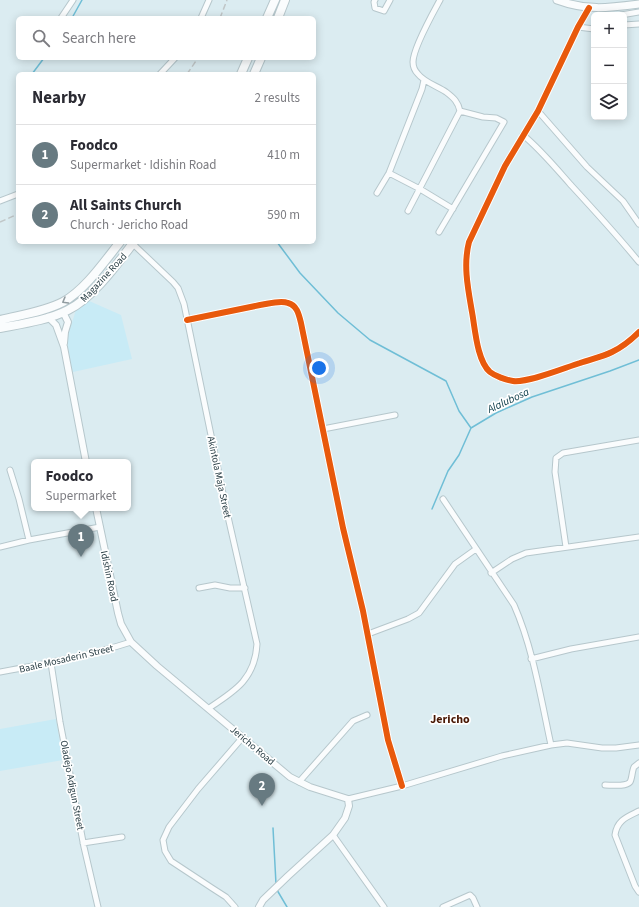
<!DOCTYPE html>
<html lang="en">
<head>
<meta charset="utf-8">
<style>
  :root { --surface:#fff; --page:#f7f7f7; --text:#2b2b33; --muted:#7c7c81; --line:#e1e1e2; --accent:#677a81 }
  body { margin:0; font-family:"Source Sans 3",sans-serif; background:var(--page); color:var(--text) }
  .controls { position:absolute; right:12px; top:12px; display:grid; overflow:hidden; border-radius:6px; box-shadow:0 2px 10px #0003 }
  .controls button { width:36px; height:36px; display:grid; place-items:center; padding:0; border:0; border-bottom:1px solid var(--line); background:var(--surface); color:var(--text); font:20px sans-serif }
  .you { position:absolute; left:319px; top:368px; width:14px; height:14px; margin:-10px; border:3px solid #fff; border-radius:50%; background:#1a73e8; box-shadow:0 0 0 6px #1a73e833 }
  .badge { display:grid; place-items:center; width:26px; height:26px; border-radius:50%; background:var(--accent); color:#fff; font-size:13px; font-weight:700 }
  .pin { position:absolute; translate:-50% -33px; filter:drop-shadow(0 1px 2px #0008) }
  .pin::after { content:''; position:absolute; top:21px; width:14px; height:12px; background:inherit; clip-path:polygon(0 0,100% 0,50% 100%) }
  .popup { position:absolute; left:31px; top:459px; width:100px; height:52px; box-sizing:border-box; display:grid; place-content:center; border-radius:6px; background:var(--surface); filter:drop-shadow(0 1px 3px #0005); font-size:13px; white-space:nowrap; color:var(--muted) }
  .popup b { font-size:15px; color:var(--text) }
  .popup::after { content:''; position:absolute; left:50%; top:100%; margin-left:-8px; border:8px solid transparent; border-top-color:var(--surface) }
  .list { margin:0; padding:0; list-style:none }
  h2 { display:flex; justify-content:space-between; align-items:center; height:52px; margin:0; padding:0 16px; font-size:17px }
  h2 small { font-size:13px; font-weight:400; color:var(--muted) }
  .list li { display:grid; grid-template-columns:26px 1fr auto; gap:12px; align-items:center; box-sizing:border-box; height:60px; padding:0 16px; border-top:1px solid var(--line) }
  .list b { display:block; font-size:15px; white-space:nowrap }
  .list p { margin:0; font-size:13px; white-space:nowrap; color:var(--muted) }
  .list em { font-size:13px; font-style:normal; color:var(--muted) }
  .icon { flex:none; width:22px; height:22px; fill:none; stroke:currentColor; stroke-width:2; stroke-linecap:round; stroke-linejoin:round }
  .map { position:relative; flex:none; width:639px; height:907px; overflow:hidden }
  .search { position:absolute; background:var(--surface); box-shadow:0 2px 10px #0003; left:16px; top:16px; width:300px; height:44px; display:flex; align-items:center; gap:10px; box-sizing:border-box; padding:0 14px; border-radius:6px; color:var(--muted); font-size:15px }
  .panel { position:absolute; background:var(--surface); box-shadow:0 2px 10px #0003; left:16px; top:72px; width:300px; height:172px; border-radius:6px }
  .map>svg:first-child { display:block }
  .built { fill:#c8ebf6 }
  .lines { fill:none; stroke-linecap:round; stroke-linejoin:round }
  .stream { stroke:#6fbed6; stroke-width:1.5 }
  .minor-casing { stroke:#b6c7cc; stroke-width:7 }
  .tertiary-casing { stroke:#b6c7cc; stroke-width:8 }
  .secondary-casing { stroke:#b6c7cc; stroke-width:9 }
  .primary-casing { stroke:#b6c7cc; stroke-width:10 }
  .minor { stroke:#fafcfd; stroke-width:5 }
  .tertiary { stroke:#fafcfd; stroke-width:6 }
  .secondary { stroke:#fafcfd; stroke-width:7 }
  .primary { stroke:#fafcfd; stroke-width:8 }
  .rail { stroke:#c0c6c7; stroke-width:1.5; stroke-dasharray:6 3; stroke-linecap:butt }
  .cycleway-casing { stroke:#fff; stroke-width:8 }
  .cycleway { stroke:#e8590c; stroke-width:6 }
  .oneway { stroke:#919ca0 }
  .labels { text-anchor:middle; stroke-width:3.5; stroke-linejoin:round; paint-order:stroke }
  .street-label { font-size:10px; fill:#283d44; stroke:#fff }
  .water-label { font-size:11px; font-style:italic; fill:#083946; stroke:#fff }
  .quarter-label { font-size:12px; font-weight:bold; fill:#491805; stroke:#fff }
</style>
</head>
<body>
<div class="map">
<svg width="639" height="907" viewBox="0 0 639 907">
  <rect width="100%" height="100%" fill="#dbecf1"/>
  <!-- built -->
  <path class="built" d="M 87,300 L 121,315 L 132,359 L 73,372 L 70,364 L 67,338 L 76,310 Z
    M 56,719 L 63,760 L 0,771 L 0,729 Z"/>
  <g class="lines">
    <!-- stream -->
    <path class="stream" d="M 72,18 L 82,0
      M 32,74 L 44,58
      M 277,242 L 300,273 L 338,313 L 370,340 L 446,381 L 459,411 L 471,428
      M 432,509 L 448,471 L 459,455 L 471,428 L 496,413 L 532,397 L 610,371 L 639,360
      M 273,828 L 276,884
      M 277,890 L 287,907"/>
    <!-- minor casing -->
    <g class="minor-casing">
      <path id="minor" d="M 375,0 L 374,2 L 375,8 L 384,11 L 390,0
        M 589,8 L 578,27 L 538,111 L 505,166 L 469,242 C 463,265 468,289 472,312 C 475,328 477,361 490,372 C 495,376 506,380 513,381 C 528,383 564,368 580,363 C 591,359 602,357 612,352 C 622,347 631,340 639,332
        M 621,15 L 639,12
        M 61,18 L 73,0
        M 201,18 L 209,0
        M 624,25 L 639,24
        M 578,27 L 594,29
        M 160,74 L 175,58
        M 538,111 L 587,167 L 623,201 L 639,224
        M 523,135 C 540,149 555,167 570,184 C 593,209 617,235 639,262
        M 389,173 L 420,189 L 453,209
        M 377,193 L 389,173 L 422,89 L 424,80
        M 0,201 L 18,194
        M 408,211 L 460,111
        M 439,232 L 504,122 L 496,118 L 483,117 L 460,111 C 458,102 454,98 446,92 C 437,86 424,82 418,74 C 415,71 413,66 413,62 C 413,48 433,13 440,0
        M 133,244 L 173,282 L 178,288 L 184,304 L 226,508 L 257,644 C 255,679 235,691 209,708
        M 187,320 C 211,315 236,310 260,305 C 268,304 280,300 288,303 C 297,305 299,315 301,323 L 343,528 L 363,611 L 388,740 L 402,786
        M 323,429 L 395,415
        M 10,470 L 19,499 L 29,540
        M 443,499 L 514,605 C 533,648 541,699 551,745
        M 0,547 L 29,540 L 100,527
        M 566,547 L 555,472 L 556,458 L 563,453 L 639,440
        M 491,573 L 512,559 L 526,553 L 639,537
        M 199,588 L 215,585 L 230,588 L 245,588
        M 368,634 L 408,619 L 419,613 L 455,564 L 476,549
        M 531,659 L 571,649 L 639,637
        M 51,663 L 60,722 L 84,847 L 98,907
        M 0,672 C 44,664 88,656 131,642
        M 299,782 L 353,721 L 367,715
        M 605,785 C 611,785 626,787 630,782 C 632,779 632,771 634,767 L 639,763
        M 348,799 L 402,786 L 502,756 L 551,745 L 567,743 L 602,748 L 616,748 L 639,745
        M 639,811 C 627,817 617,820 615,835 L 635,886 L 639,892
        M 333,835 L 384,907
        M 83,843 L 122,837
        M 235,907 L 226,897 L 212,888 L 171,861 L 165,851 L 163,840 L 169,827 L 198,789 L 243,737
        M 443,907 L 470,895 L 473,898 L 477,907"/>
    </g>
    <!-- tertiary casing -->
    <g class="tertiary-casing">
      <path id="tertiary" d="M 63,312 L 68,322 L 65,332 L 64,343
        M 48,317 L 56,325 L 64,347 L 86,462
        M 96,508 L 118,613 L 121,624 L 131,642 L 157,666 L 290,777 L 310,787 L 348,799 L 349,806 L 345,818 L 333,835 L 288,876 L 263,900 L 259,907"/>
    </g>
    <!-- secondary casing -->
    <g class="secondary-casing">
      <path id="secondary" d="M 557,0 C 587,11 608,8 639,4"/>
    </g>
    <!-- primary casing -->
    <g class="primary-casing">
      <path id="primary" d="M 267,18 L 275,0
        M 278,18 L 285,0
        M 241,74 L 248,58
        M 254,74 L 261,58
        M 0,320 C 20,315 44,312 63,302 C 85,290 104,262 120,242
        M 0,328 C 21,324 49,320 68,310 C 94,297 117,264 134,242"/>
    </g>
    <!-- minor -->
    <use href="#minor" class="minor"/>
    <!-- tertiary -->
    <use href="#tertiary" class="tertiary"/>
    <!-- secondary -->
    <use href="#secondary" class="secondary"/>
    <!-- primary -->
    <use href="#primary" class="primary"/>
    <!-- rail -->
    <path class="rail" d="M 220,18 L 227,0
      M 187,74 L 198,58
      M 0,222 L 18,214"/>
    <!-- cycleway casing -->
    <g class="cycleway-casing">
      <path id="cycleway" d="M 589,8 L 578,27 L 538,111 L 505,166 L 469,242 C 463,265 468,289 472,312 C 475,328 477,361 490,372 C 495,376 506,380 513,381 C 528,383 564,368 580,363 C 591,359 602,357 612,352 C 622,347 631,340 639,332
        M 187,320 C 211,315 236,310 260,305 C 268,304 280,300 288,303 C 297,305 299,315 301,323 L 343,528 L 363,611 L 388,740 L 402,786"/>
    </g>
    <!-- cycleway -->
    <use href="#cycleway" class="cycleway"/>
  </g>
  <!-- one-way arrows -->
  <defs><path id="oneway-chevron" d="M-2-3.5L2.5 0L-2 3.5" fill="none" stroke-width="1.6" stroke-linecap="round" stroke-linejoin="round"/></defs>
  <use class="oneway" href="#oneway-chevron" transform="translate(65 301) rotate(150)"/>
  <g class="labels">
    <!-- street labels -->
    <g class="street-label">
      <text transform="translate(103 277) rotate(-47)" y="4">Magazine Road</text>
      <text transform="translate(220 477) rotate(78)" y="4">Akintola Maja Street</text>
      <text transform="translate(110 576) rotate(78)" y="4">Idishin Road</text>
      <text transform="translate(66 658) rotate(-13)" y="4">Baale Mosaderin Street</text>
      <text transform="translate(253 745) rotate(40)" y="4">Jericho Road</text>
      <text transform="translate(73 785) rotate(79)" y="4">Oladejo Adigun Street</text>
    </g>
    <!-- water labels -->
    <g class="water-label">
      <text transform="translate(508 400) rotate(-25)" y="4">Alalubosa</text>
    </g>
    <!-- quarter labels -->
    <g class="quarter-label">
      <text x="450" y="723">Jericho</text>
    </g>
  </g>
</svg>
<div class="controls">
<button>+</button>
<button>−</button>
<button><svg class="icon" aria-label="layers" viewBox="0 0 24 24"><path d="M12 4l9 5-9 5-9-5zM3 14l9 5 9-5"/></svg></button>
</div>
<div class="you"></div>
<div class="pin badge" style="left:81px;top:557px">1</div>
<div class="popup"><b>Foodco</b>Supermarket</div>
<div class="pin badge" style="left:262px;top:806px">2</div>
<div class="search"><svg class="icon" aria-label="search" viewBox="0 0 24 24"><circle cx="10" cy="10" r="6"/><path d="M15 15l6 6"/></svg>Search here</div>
<section class="panel">
<h2>Nearby<small>2 results</small></h2>
<ul class="list">
<li><span class="badge">1</span><div><b>Foodco</b><p>Supermarket · Idishin Road</p></div><em>410 m</em></li>
<li><span class="badge">2</span><div><b>All Saints Church</b><p>Church · Jericho Road</p></div><em>590 m</em></li>
</ul>
</section>
</div>
</body>
</html>
